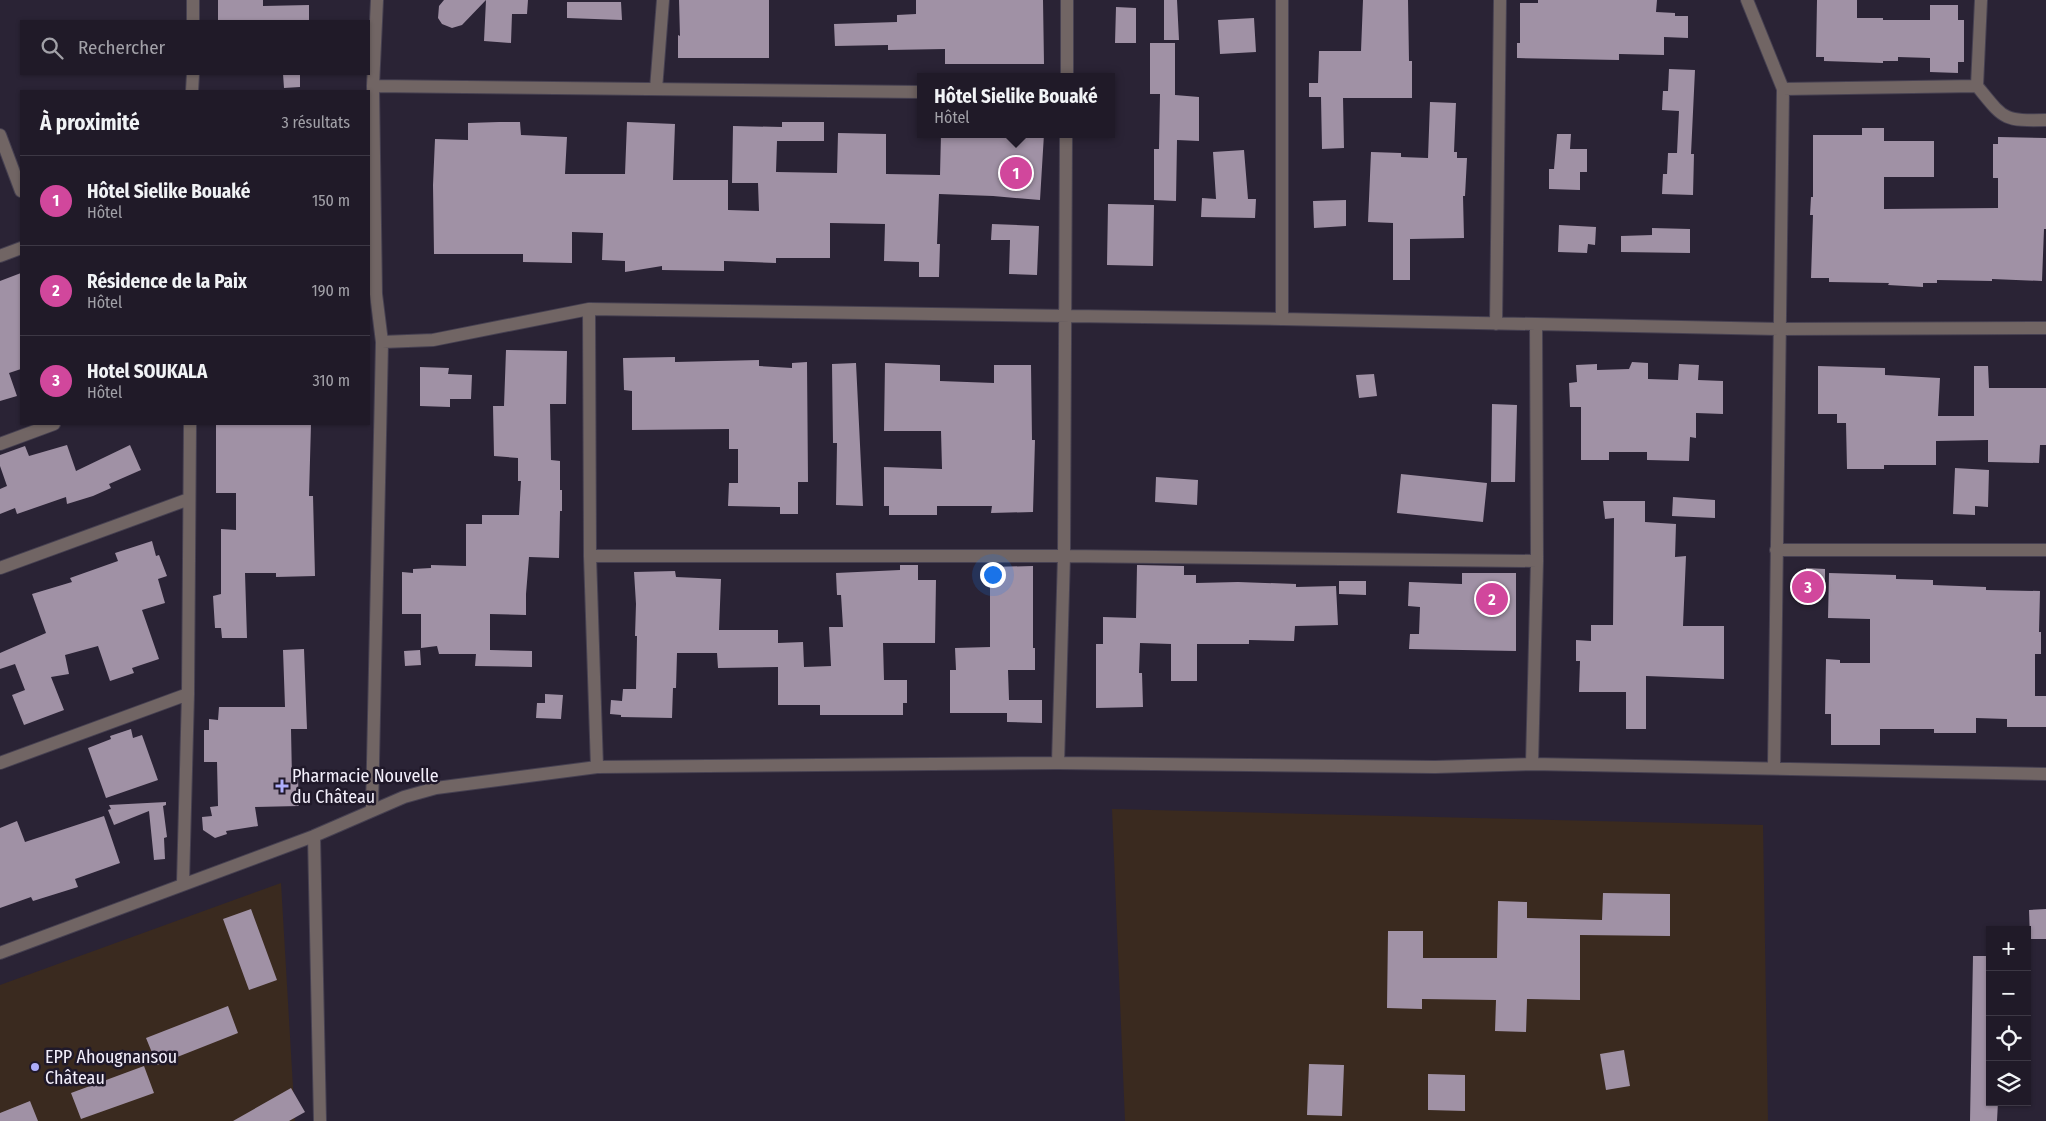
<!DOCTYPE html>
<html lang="fr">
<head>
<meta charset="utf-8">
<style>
  :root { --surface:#201a28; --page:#282330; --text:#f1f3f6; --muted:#a2a1a8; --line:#3d3845; --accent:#aeaefb }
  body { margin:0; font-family:"Fira Sans Condensed",sans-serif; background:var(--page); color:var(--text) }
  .controls { position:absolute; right:15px; bottom:15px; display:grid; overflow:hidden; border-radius:0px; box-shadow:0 1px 4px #0004 }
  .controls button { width:45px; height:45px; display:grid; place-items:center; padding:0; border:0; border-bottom:1px solid var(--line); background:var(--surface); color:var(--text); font:25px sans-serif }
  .you { position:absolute; left:992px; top:574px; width:18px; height:18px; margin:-12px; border:4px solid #fff; border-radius:50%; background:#1a73e8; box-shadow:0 0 0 8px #1a73e833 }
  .badge { display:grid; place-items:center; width:32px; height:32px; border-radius:50%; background:var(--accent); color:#fff; font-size:16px; font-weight:700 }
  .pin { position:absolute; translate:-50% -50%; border:2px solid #fff; box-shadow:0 1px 5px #0006 }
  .popup { position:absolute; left:917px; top:73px; width:198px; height:65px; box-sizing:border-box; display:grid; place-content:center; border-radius:0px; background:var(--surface); filter:drop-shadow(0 1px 4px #0005); font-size:16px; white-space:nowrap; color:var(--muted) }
  .popup b { font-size:19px; color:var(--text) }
  .popup::after { content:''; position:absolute; left:50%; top:100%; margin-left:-10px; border:10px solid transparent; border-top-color:var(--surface) }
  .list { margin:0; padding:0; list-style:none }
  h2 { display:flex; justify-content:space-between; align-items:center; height:65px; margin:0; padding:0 20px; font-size:21px }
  h2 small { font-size:16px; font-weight:400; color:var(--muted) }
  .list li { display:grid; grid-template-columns:32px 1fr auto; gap:15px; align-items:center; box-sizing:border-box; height:90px; padding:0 20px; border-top:1px solid var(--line) }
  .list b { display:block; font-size:19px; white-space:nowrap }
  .list p { margin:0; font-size:16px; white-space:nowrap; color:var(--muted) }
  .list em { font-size:16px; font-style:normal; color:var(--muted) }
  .icon { flex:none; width:28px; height:28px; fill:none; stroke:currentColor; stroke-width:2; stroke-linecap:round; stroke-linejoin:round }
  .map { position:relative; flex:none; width:2046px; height:1121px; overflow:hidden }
  .search { position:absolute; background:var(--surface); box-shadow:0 1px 4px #0004; left:20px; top:20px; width:350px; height:55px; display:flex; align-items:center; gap:12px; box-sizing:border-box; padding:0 18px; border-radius:0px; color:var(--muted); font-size:19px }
  .panel { position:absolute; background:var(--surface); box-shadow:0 1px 4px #0004; left:20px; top:90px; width:350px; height:335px; border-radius:0px }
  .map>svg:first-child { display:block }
  .education { fill:#3a2a1f }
  .building { fill:#a091a5 }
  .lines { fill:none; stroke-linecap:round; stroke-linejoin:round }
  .minor-casing { stroke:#464051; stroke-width:14 }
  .minor { stroke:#716564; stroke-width:12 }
  .poi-dot { fill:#aeaefb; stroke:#20192a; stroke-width:2 }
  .labels { text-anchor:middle; stroke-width:5; stroke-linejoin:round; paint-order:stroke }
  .poi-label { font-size:18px; fill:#f3effb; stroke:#20192a; text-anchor:start }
</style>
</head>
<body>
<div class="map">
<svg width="2046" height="1121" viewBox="0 0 2046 1121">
  <rect width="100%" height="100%" fill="#2a2335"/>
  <!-- education -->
  <path class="education" d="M 1112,809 L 1763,825 L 1768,1121 L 1125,1121 Z
    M 281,883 L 295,1121 L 0,1121 L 0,985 Z"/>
  <!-- building -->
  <path class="building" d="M 218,0 L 263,0 L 263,6 L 309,5 L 309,21 L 218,21 Z
    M 444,0 L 528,0 L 527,14 L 512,14 L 511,43 L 484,41 L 486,0 L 462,25 L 452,28 L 442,24 L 438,18 L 439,6 Z
    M 679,0 L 769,0 L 769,58 L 678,58 L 678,35 L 680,36 Z
    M 916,0 L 1043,0 L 1044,64 L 945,64 L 945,49 L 888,50 L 888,45 L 835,46 L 834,24 L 897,22 L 897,15 L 916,14 Z
    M 1164,0 L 1177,0 L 1179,40 L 1164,40 Z
    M 1363,0 L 1408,0 L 1409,61 L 1412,61 L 1412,98 L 1343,98 L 1344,148 L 1322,149 L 1321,97 L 1309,97 L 1309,83 L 1318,83 L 1319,51 L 1361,51 Z
    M 1538,0 L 1657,0 L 1656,12 L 1675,13 L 1675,16 L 1688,16 L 1688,38 L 1664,37 L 1664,55 L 1619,54 L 1619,60 L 1517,58 L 1517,43 L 1520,43 L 1520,3 L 1538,3 Z
    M 1817,0 L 1857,0 L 1857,18 L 1883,18 L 1883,20 L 1930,20 L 1930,5 L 1958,5 L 1958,20 L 1964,20 L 1964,62 L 1958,62 L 1958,73 L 1930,72 L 1930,58 L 1898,57 L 1898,61 L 1883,61 L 1883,63 L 1824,61 L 1824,57 L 1816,57 Z
    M 567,2 L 621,2 L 622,20 L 567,18 Z
    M 1116,7 L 1136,8 L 1136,43 L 1115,43 Z
    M 1254,18 L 1256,52 L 1220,54 L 1218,20 Z
    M 1150,43 L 1175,43 L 1175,95 L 1199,97 L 1199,141 L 1177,140 L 1176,201 L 1154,200 L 1154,149 L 1159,149 L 1160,94 L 1150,94 Z
    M 1669,69 L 1695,70 L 1691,154 L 1694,154 L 1693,195 L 1662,194 L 1663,174 L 1667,174 L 1668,153 L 1677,153 L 1679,111 L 1662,110 L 1663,91 L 1668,91 Z
    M 283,74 L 300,74 L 300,87 L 284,88 Z
    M 1430,102 L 1456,103 L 1454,152 L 1457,152 L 1457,158 L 1467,158 L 1465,196 L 1463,196 L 1464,238 L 1410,239 L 1410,280 L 1393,280 L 1393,223 L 1368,222 L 1371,152 L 1401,153 L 1401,157 L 1428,158 Z
    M 499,122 L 520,122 L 521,135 L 567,137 L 565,174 L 625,174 L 627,122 L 675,124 L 673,180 L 728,180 L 728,210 L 759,211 L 758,183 L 732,183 L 733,126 L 782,127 L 782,122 L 824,122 L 824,141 L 777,141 L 776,172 L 837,173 L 838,133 L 886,134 L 886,174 L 940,175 L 941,134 L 1044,134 L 1040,200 L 993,196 L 939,194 L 937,244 L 940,244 L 939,277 L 919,277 L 919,262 L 884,261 L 885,224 L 830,223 L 830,258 L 776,258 L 776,263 L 724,261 L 724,271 L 662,270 L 662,266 L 625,272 L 625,261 L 602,260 L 603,233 L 572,232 L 572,263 L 523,262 L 523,254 L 434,254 L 433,185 L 435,139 L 468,140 L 468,123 Z
    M 1862,128 L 1884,128 L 1884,141 L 1934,141 L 1934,177 L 1884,177 L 1884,209 L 1998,208 L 1998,178 L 1993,178 L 1993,144 L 1998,144 L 1998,137 L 2046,138 L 2046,229 L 2044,229 L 2042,281 L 1992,279 L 1992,281 L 1937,280 L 1937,283 L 1923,283 L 1923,287 L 1888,285 L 1889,283 L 1829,282 L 1829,278 L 1811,278 L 1813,215 L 1810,215 L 1811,197 L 1813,197 L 1813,135 L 1862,135 Z
    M 1557,134 L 1571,134 L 1570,149 L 1587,149 L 1587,172 L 1580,172 L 1580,190 L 1549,189 L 1549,169 L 1554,169 Z
    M 1244,150 L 1248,199 L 1256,199 L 1255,218 L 1201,217 L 1202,198 L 1216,199 L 1213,152 Z
    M 1346,200 L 1346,226 L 1314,228 L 1313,201 Z
    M 1108,204 L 1154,205 L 1153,266 L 1107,265 Z
    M 992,224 L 1039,226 L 1037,275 L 1009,274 L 1010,240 L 991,240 Z
    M 1559,225 L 1596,227 L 1595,245 L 1588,244 L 1587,253 L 1558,252 Z
    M 1652,228 L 1690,229 L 1690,253 L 1621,252 L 1621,236 L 1652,235 Z
    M 21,273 L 21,369 L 9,373 L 17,396 L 0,401 L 0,281 Z
    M 506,350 L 567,351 L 566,404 L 550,404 L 551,460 L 560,461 L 560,490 L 562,490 L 562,511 L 560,511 L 559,558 L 529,557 L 526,594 L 526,615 L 490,614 L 490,650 L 532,651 L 532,667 L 475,666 L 476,654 L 439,654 L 437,646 L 421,648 L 421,614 L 402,614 L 402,572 L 413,573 L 413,569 L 431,568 L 431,565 L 466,566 L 466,524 L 482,524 L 482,515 L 519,515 L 521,481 L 518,481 L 518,458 L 494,456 L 493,406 L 504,406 Z
    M 675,357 L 675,362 L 759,360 L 759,366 L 792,368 L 792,363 L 807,362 L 808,482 L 798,482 L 798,514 L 780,514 L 780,507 L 728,506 L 729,483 L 738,483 L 738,449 L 729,449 L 729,429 L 632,430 L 632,391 L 624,390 L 623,358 Z
    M 1632,362 L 1648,363 L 1648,379 L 1678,380 L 1679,364 L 1699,365 L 1698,380 L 1723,381 L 1723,414 L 1696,413 L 1696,438 L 1690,437 L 1689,461 L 1647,460 L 1647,452 L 1609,452 L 1609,460 L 1581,460 L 1581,407 L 1570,407 L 1569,383 L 1577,382 L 1576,365 L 1597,364 L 1597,370 L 1629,369 Z
    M 856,363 L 863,506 L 836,505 L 837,443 L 833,443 L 832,364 Z
    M 885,363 L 940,365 L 940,381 L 994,383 L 994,365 L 1031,365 L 1032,440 L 1035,440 L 1033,512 L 991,513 L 992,506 L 937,506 L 937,515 L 889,515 L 889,506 L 884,506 L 884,467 L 942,469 L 941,431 L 884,431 Z
    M 1818,366 L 1885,368 L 1885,375 L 1940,378 L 1938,416 L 1974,416 L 1974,366 L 1988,366 L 1989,388 L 2046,388 L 2046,445 L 2040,445 L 2039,463 L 1988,462 L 1988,440 L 1936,441 L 1936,465 L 1884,465 L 1884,469 L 1847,469 L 1846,423 L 1837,423 L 1837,414 L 1818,414 Z
    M 420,367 L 449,368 L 448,374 L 472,375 L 471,399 L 450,399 L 450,407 L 420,406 Z
    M 1374,374 L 1377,396 L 1359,398 L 1356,375 Z
    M 1492,404 L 1517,405 L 1515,482 L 1491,482 Z
    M 216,424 L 311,424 L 309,496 L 313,496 L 315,576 L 276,577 L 276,573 L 245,573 L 247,638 L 222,638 L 221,628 L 215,628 L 213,596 L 221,594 L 221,529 L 236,530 L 236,493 L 216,493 Z
    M 67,445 L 76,471 L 130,445 L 141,470 L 109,484 L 111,488 L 93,496 L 67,504 L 66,497 L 17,514 L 15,508 L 0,514 L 0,489 L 7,486 L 0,466 L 0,455 L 25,446 L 29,456 Z
    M 1955,468 L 1989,470 L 1988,507 L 1975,506 L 1975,515 L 1953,514 Z
    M 1401,474 L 1487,483 L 1483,522 L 1397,513 Z
    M 1156,477 L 1198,480 L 1197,505 L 1155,502 Z
    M 1673,497 L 1715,500 L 1715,518 L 1672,516 Z
    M 1603,501 L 1645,501 L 1645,522 L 1676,524 L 1675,557 L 1686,556 L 1683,626 L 1724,626 L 1724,679 L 1646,676 L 1646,729 L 1626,729 L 1626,692 L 1579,692 L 1580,661 L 1576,661 L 1576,640 L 1591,641 L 1591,625 L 1613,625 L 1614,518 L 1605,519 Z
    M 152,541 L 156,556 L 159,555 L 167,576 L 158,579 L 165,603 L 142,610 L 159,659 L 132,668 L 134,673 L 110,681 L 98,646 L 65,655 L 69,674 L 51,677 L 64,710 L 24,725 L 12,695 L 25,690 L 15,664 L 0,669 L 0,653 L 46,633 L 32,594 L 72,582 L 70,578 L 118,561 L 115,553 Z
    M 900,565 L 918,565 L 918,580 L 936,580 L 935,643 L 883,643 L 884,680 L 907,680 L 907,703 L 903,703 L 903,715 L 820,715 L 820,705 L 778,705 L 778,667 L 718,668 L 717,653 L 677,653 L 676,688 L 673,688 L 672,718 L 621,717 L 621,715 L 610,714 L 611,700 L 622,701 L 623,689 L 636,689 L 637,636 L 635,636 L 636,604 L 634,572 L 675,571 L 676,577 L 721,579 L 719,630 L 778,630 L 778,643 L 803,642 L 804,667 L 831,666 L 829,627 L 843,627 L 841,595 L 837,595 L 836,573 L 900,570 Z
    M 1137,565 L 1184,566 L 1184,575 L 1196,575 L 1196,583 L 1238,582 L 1296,584 L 1296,587 L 1336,586 L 1338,625 L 1295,626 L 1294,641 L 1249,640 L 1249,644 L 1197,644 L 1197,681 L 1171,681 L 1171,644 L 1140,643 L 1139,673 L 1142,673 L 1143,707 L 1096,708 L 1096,644 L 1103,644 L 1103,617 L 1136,618 Z
    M 1033,566 L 1033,648 L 1035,648 L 1035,670 L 1008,670 L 1009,700 L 1042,700 L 1042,723 L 1007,722 L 1007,713 L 950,713 L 950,670 L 956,670 L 955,648 L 990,647 L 990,567 Z
    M 1806,568 L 1825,569 L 1825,582 L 1806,582 Z
    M 1462,573 L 1516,573 L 1516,651 L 1409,649 L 1410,634 L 1419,634 L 1420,607 L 1408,606 L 1409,582 L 1462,584 Z
    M 1829,573 L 1896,575 L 1896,579 L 1933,580 L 1933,585 L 1986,587 L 1986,590 L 2040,591 L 2039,632 L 2041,632 L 2041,654 L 2035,654 L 2035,696 L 2046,696 L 2046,727 L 2007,727 L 2007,719 L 1976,718 L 1976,733 L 1934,733 L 1934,729 L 1880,729 L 1880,745 L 1831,745 L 1831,714 L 1825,714 L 1826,659 L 1840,660 L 1840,663 L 1870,663 L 1870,619 L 1828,618 Z
    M 1339,581 L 1366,581 L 1366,595 L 1339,594 Z
    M 304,649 L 307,729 L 291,729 L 292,778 L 298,778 L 299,806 L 255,807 L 258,826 L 226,831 L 227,834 L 215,838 L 203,830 L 202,817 L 212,816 L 210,807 L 218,806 L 217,762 L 204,762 L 204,730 L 209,730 L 209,719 L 218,720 L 219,707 L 285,707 L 283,650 Z
    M 420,650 L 421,665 L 405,666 L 404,651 Z
    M 545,694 L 563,695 L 561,719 L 536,718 L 537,703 L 545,703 Z
    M 131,729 L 133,738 L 142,735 L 158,780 L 106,798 L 88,748 L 111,739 L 110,736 Z
    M 166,802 L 166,805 L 163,806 L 167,837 L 164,838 L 165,859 L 154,860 L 149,811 L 114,825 L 108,810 L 111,809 L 109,805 Z
    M 104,816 L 120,863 L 75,879 L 78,887 L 33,901 L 31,897 L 0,908 L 0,828 L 17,821 L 25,842 Z
    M 1603,893 L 1670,894 L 1670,936 L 1580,935 L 1580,1000 L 1527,999 L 1526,1032 L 1495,1031 L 1496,1000 L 1422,999 L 1422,1009 L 1387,1008 L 1388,931 L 1423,931 L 1423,958 L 1497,958 L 1498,901 L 1527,902 L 1527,918 L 1602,920 Z
    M 251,909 L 277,980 L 249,990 L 223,919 Z
    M 2046,909 L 2046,939 L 2030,939 L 2029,910 Z
    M 1973,956 L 1990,956 L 1990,1102 L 1998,1102 L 1997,1121 L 1970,1121 Z
    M 228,1006 L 238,1033 L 157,1065 L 146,1038 Z
    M 1624,1050 L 1630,1086 L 1606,1090 L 1600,1054 Z
    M 1309,1064 L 1344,1065 L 1342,1116 L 1307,1115 Z
    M 144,1066 L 154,1093 L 81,1119 L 71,1093 Z
    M 1428,1074 L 1465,1075 L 1465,1111 L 1428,1110 Z
    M 291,1088 L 305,1112 L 289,1121 L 233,1121 Z
    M 30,1101 L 38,1121 L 0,1121 L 0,1113 Z"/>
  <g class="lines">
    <!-- minor casing -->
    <g class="minor-casing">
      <path id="minor" d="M 1282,0 L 1282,319
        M 1747,0 L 1783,89 L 1774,768
        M 193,21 L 193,0
        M 1067,77 L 1067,0
        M 373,86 L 921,92
        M 1977,86 L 1981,0
        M 656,89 L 663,0
        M 1783,89 L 1977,86 C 2004,119 2002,121 2046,120
        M 192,91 L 193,74
        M 0,135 L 21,191
        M 0,256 L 21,248
        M 589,309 L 590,556 L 597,767
        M 1496,324 L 1500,0
        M 382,342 L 433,340 L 589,309 L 1282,319 L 1779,329 L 2046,328
        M 0,444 L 54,424
        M 1776,550 L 2046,550
        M 590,556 L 1064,556 L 1537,561
        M 0,568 L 189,499
        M 0,763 L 188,694
        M 1058,763 L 1064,556 L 1066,134
        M 1532,764 L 1537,561 L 1536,325
        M 372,809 L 382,342 L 376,294 L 373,86 L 377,0
        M 314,836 L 320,1121
        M 183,883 L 188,694 L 190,424
        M 0,953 L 314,836 L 404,797 L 436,788 L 597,767 L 1058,763 L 1435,767 L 1532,764 L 2046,774"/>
    </g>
    <!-- minor -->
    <use href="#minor" class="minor"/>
  </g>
  <!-- markers -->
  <g class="poi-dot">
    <path d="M279.5 778.5h5v5h5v5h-5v5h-5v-5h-5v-5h5z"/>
    <circle cx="35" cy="1067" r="5"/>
  </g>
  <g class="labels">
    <!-- poi labels -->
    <g class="poi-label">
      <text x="292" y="782">Pharmacie Nouvelle<tspan x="292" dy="21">du Château</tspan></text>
      <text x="45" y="1063">EPP Ahougnansou<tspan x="45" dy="21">Château</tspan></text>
    </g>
  </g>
</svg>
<div class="controls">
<button>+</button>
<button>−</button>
<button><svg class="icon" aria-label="locate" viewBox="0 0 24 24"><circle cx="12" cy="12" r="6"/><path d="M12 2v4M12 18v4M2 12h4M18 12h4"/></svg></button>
<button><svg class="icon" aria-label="layers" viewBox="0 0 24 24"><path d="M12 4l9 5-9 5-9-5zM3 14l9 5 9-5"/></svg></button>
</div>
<div class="you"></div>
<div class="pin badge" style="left:1016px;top:173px;background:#d1479c">1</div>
<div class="popup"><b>Hôtel Sielike Bouaké</b>Hôtel</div>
<div class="pin badge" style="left:1492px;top:599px;background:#d1479c">2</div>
<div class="pin badge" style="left:1808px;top:587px;background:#d1479c">3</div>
<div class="search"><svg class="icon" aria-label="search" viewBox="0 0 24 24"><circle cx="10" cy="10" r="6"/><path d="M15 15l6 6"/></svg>Rechercher</div>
<section class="panel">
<h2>À proximité<small>3 résultats</small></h2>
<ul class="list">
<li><span class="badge" style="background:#d1479c">1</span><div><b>Hôtel Sielike Bouaké</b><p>Hôtel</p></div><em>150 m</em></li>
<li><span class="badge" style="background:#d1479c">2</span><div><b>Résidence de la Paix</b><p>Hôtel</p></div><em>190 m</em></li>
<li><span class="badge" style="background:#d1479c">3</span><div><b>Hotel SOUKALA</b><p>Hôtel</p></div><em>310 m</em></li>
</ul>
</section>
</div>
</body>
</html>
